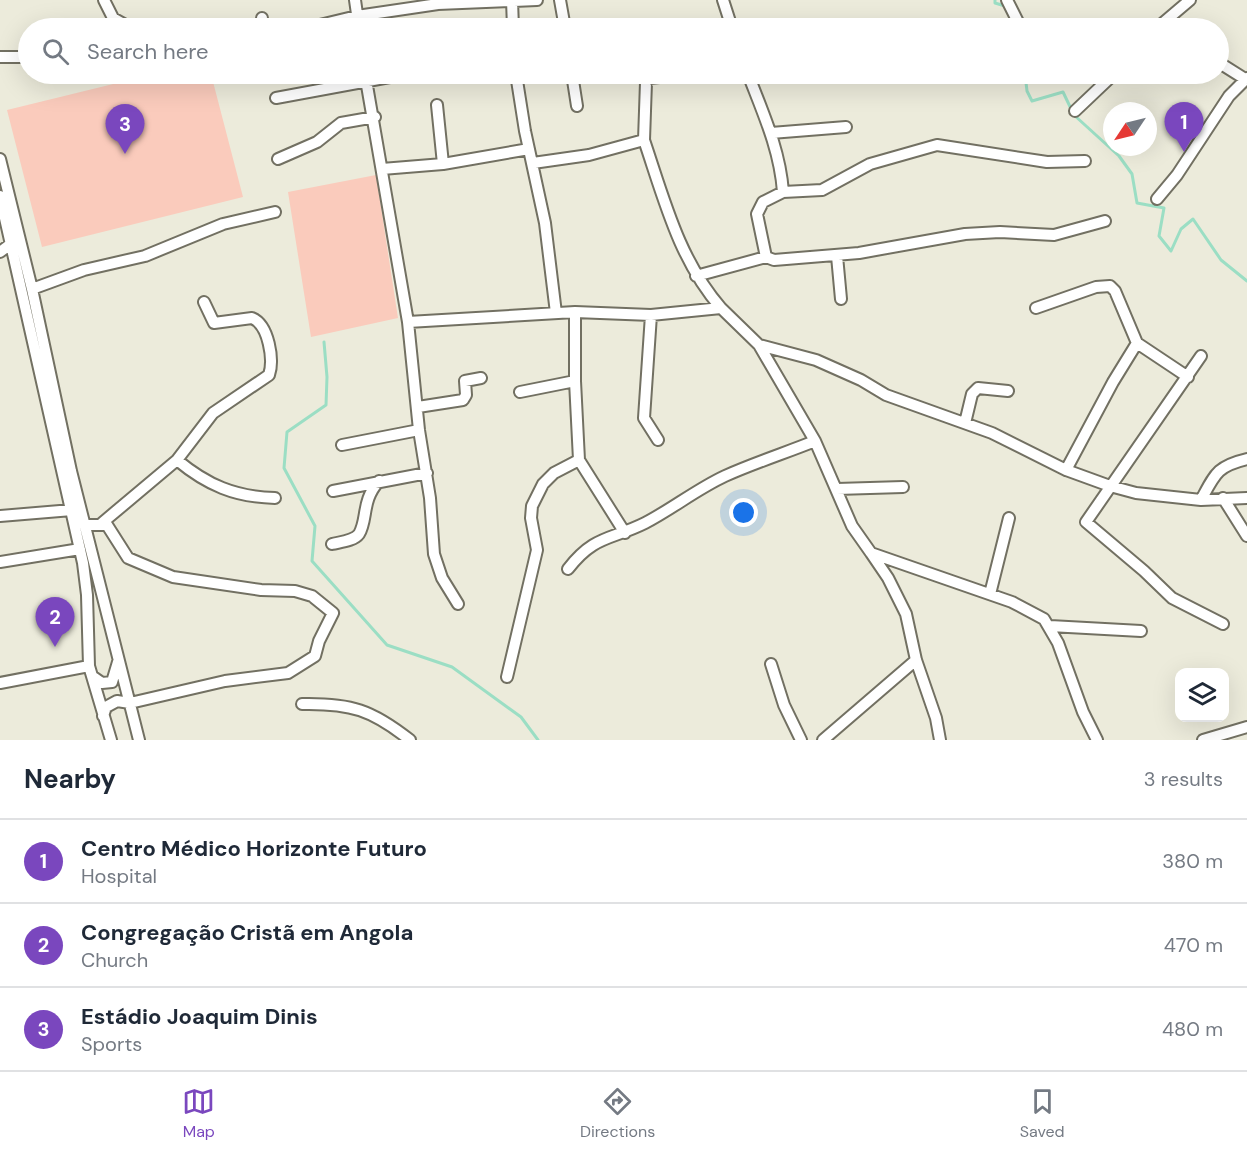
<!DOCTYPE html>
<html lang="en">
<head>
<meta charset="utf-8">
<style>
  :root { --surface:#fff; --page:#f2f2f3; --text:#1f2937; --muted:#747a83; --line:#e0e1e3; --accent:#7a47be }
  body { margin:0; font-family:"DM Sans",sans-serif; background:var(--page); color:var(--text) }
  .controls { position:absolute; right:18px; bottom:18px; display:grid; overflow:hidden; border-radius:12px; box-shadow:0 6px 24px #0002 }
  .controls button { width:54px; height:54px; display:grid; place-items:center; padding:0; border:0; border-bottom:2px solid var(--line); background:var(--surface); color:var(--text); font:30px sans-serif }
  .compass { position:absolute; left:1103px; top:102px; width:54px; height:54px; border-radius:50%; background:var(--surface); box-shadow:0 6px 24px #0002; rotate:235deg }
  .you { position:absolute; left:744px; top:513px; width:21px; height:21px; margin:-15px; border:4px solid #fff; border-radius:50%; background:#1a73e8; box-shadow:0 0 0 9px #1a73e833 }
  .badge { display:grid; place-items:center; width:39px; height:39px; border-radius:50%; background:var(--accent); color:#fff; font-size:20px; font-weight:700 }
  .pin { position:absolute; translate:-50% -50px; filter:drop-shadow(0 2px 3px #0008) }
  .pin::after { content:''; position:absolute; top:32px; width:21px; height:18px; background:inherit; clip-path:polygon(0 0,100% 0,50% 100%) }
  .list { margin:0; padding:0; list-style:none }
  h2 { display:flex; justify-content:space-between; align-items:center; height:78px; margin:0; padding:0 24px; font-size:26px }
  h2 small { font-size:20px; font-weight:400; color:var(--muted) }
  .list li { display:grid; grid-template-columns:39px 1fr auto; gap:18px; align-items:center; box-sizing:border-box; height:84px; padding:0 24px; border-top:2px solid var(--line) }
  .list b { display:block; font-size:22px; white-space:nowrap }
  .list p { margin:0; font-size:20px; white-space:nowrap; color:var(--muted) }
  .list em { font-size:20px; font-style:normal; color:var(--muted) }
  .icon { flex:none; width:33px; height:33px; fill:none; stroke:currentColor; stroke-width:2; stroke-linecap:round; stroke-linejoin:round }
  .map { position:relative; flex:none; width:1247px; height:740px; overflow:hidden }
  .search { position:absolute; background:var(--surface); box-shadow:0 6px 24px #0002; left:18px; right:18px; top:18px; height:66px; display:flex; align-items:center; gap:15px; box-sizing:border-box; padding:0 21px; border-radius:33px; color:var(--muted); font-size:22px }
  .sheet { height:330px; background:var(--surface) }
  nav { display:flex; justify-content:space-around; align-items:center; box-sizing:border-box; height:84px; border-top:2px solid var(--line); background:var(--surface); font-size:16px; color:var(--muted) }
  nav a { display:grid; justify-items:center; gap:3px }
  nav .on { color:var(--accent) }
  .map>svg:first-child { display:block }
  .green { fill:#facbbc }
  .lines { fill:none; stroke-linecap:round; stroke-linejoin:round }
  .stream { stroke:#9bdec4; stroke-width:3 }
  .minor-casing { stroke:#727062; stroke-width:14 }
  .minor { stroke:#fff; stroke-width:10 }
</style>
</head>
<body>
<div class="map">
<svg width="1247" height="740" viewBox="0 0 1247 740">
  <rect width="100%" height="100%" fill="#ecebdb"/>
  <!-- green -->
  <path class="green" d="M 154,74 L 211,74 L 243,197 L 42,247 L 7,110 Z
    M 376,175 L 398,318 L 311,337 L 288,192 Z"/>
  <g class="lines">
    <!-- stream -->
    <path class="stream" d="M 995,0 L 995,3 L 1005,6
      M 1025,74 L 1027,91 L 1032,101 L 1063,92 L 1074,115 L 1119,156 L 1132,174 L 1137,203 L 1164,208 L 1159,236 L 1171,251 L 1181,229 L 1193,219 L 1221,260 L 1247,281
      M 324,342 L 327,377 L 326,405 L 287,432 L 284,468 L 315,526 L 312,561 L 387,645 L 452,667 L 521,717 L 538,740"/>
    <!-- minor casing -->
    <g class="minor-casing">
      <path id="minor" d="M 104,0 L 113,18 L 131,28
        M 355,0 L 359,28
        M 512,0 L 513,28
        M 560,0 L 565,28
        M 723,0 L 732,28
        M 1007,0 L 1021,28
        M 262,18 L 262,28
        M 307,28 L 357,16 L 438,4 L 537,0
        M 1157,28 L 1190,0
        M 0,57 L 28,57
        M 1218,62 L 1245,79
        M 365,74 L 408,322 L 419,430 L 430,498 L 434,554 L 442,578 L 458,604
        M 516,74 L 525,131 L 545,223 L 556,313
        M 572,74 L 577,106
        M 748,74 C 763,113 780,150 783,192 L 763,202 L 757,214 L 766,257
        M 276,98 L 406,74
        M 437,105 L 443,164
        M 1075,111 L 1114,74
        M 771,133 L 846,127
        M 644,140 L 646,82 L 650,78 L 669,76
        M 0,159 L 32,289 L 71,471 L 139,740
        M 278,159 L 317,142 L 341,123 L 375,117
        M 533,163 L 589,155 L 644,140 C 664,199 679,260 721,308
        M 382,169 L 443,164 L 529,149
        M 783,192 L 822,190 L 870,164 L 937,145 L 1047,162 L 1085,161
        M 0,196 L 83,563 L 87,595 L 89,666 L 111,740
        M 1157,199 L 1177,175 L 1229,96 L 1247,78
        M 0,252 L 12,243
        M 837,256 L 841,299
        M 696,276 L 766,257 L 774,260 L 859,253 L 965,234 L 1000,232 L 1054,235 L 1105,221
        M 32,289 L 84,270 L 145,256 L 223,224 L 275,212
        M 1036,308 L 1096,287 L 1110,286 L 1115,291 L 1137,343 L 1188,377
        M 651,315 L 644,418 L 658,440
        M 408,322 L 575,312 L 651,315 L 721,308 L 759,345 L 815,441 L 852,526 L 871,553 L 1012,602 L 1044,619 L 1058,643 L 1083,712 L 1097,740
        M 759,345 L 816,360 L 861,380 L 886,395 L 992,433 L 1066,470 L 1110,486 L 1136,493 L 1201,500 L 1247,498
        M 1201,356 L 1086,522 L 1144,571 L 1172,598 L 1223,624
        M 520,392 L 575,381
        M 418,407 L 463,400 L 466,395 L 465,381 L 481,378
        M 965,423 L 972,394 L 978,388 L 1008,391
        M 342,445 L 419,430
        M 177,460 C 207,485 235,497 275,498
        M 579,460 L 625,533
        M 1066,470 L 1113,382 L 1137,343
        M 837,489 L 903,487
        M 333,491 L 427,473
        M 1223,498 L 1247,536
        M 1201,500 C 1215,474 1217,466 1247,459
        M 0,516 L 72,510
        M 102,523 L 177,460 L 213,413 L 269,375 C 274,360 269,325 252,318 L 214,323 L 204,302
        M 85,525 L 107,525 L 128,558 L 173,577 L 261,590 L 295,591 L 312,596 L 333,613 L 319,641 L 315,656 L 288,673 L 225,681 L 130,703 L 117,701 L 106,707 L 103,716
        M 332,544 C 340,542 354,541 359,534 C 368,519 361,501 379,481
        M 871,553 L 888,578 L 906,614 L 916,660 L 936,718 L 940,740
        M 0,562 L 80,549
        M 568,569 C 594,535 611,540 645,523 C 672,509 697,489 725,476 C 754,463 785,453 815,441
        M 990,594 L 1009,518
        M 1050,626 L 1141,631
        M 771,664 L 784,705 L 801,740
        M 92,676 L 102,683 L 112,682 L 118,662
        M 507,677 L 537,550 L 531,518 L 532,506 L 543,484 L 554,473 L 579,460 L 575,381 L 575,312
        M 0,683 L 89,666
        M 302,704 C 351,703 372,710 410,740
        M 823,740 L 916,660
        M 1203,740 L 1247,727"/>
    </g>
    <!-- minor -->
    <use href="#minor" class="minor"/>
  </g>
</svg>
<div class="controls">
<button><svg class="icon" aria-label="layers" viewBox="0 0 24 24"><path d="M12 4l9 5-9 5-9-5zM3 14l9 5 9-5"/></svg></button>
</div>
<svg class="compass" viewBox="-18 -18 36 36"><path d="M0-13l5 13h-10z" fill="#e53935"/><path d="M0 13l5-13h-10z" fill="#747a83"/></svg>
<div class="you"></div>
<div class="pin badge" style="left:1184px;top:152px">1</div>
<div class="pin badge" style="left:55px;top:647px">2</div>
<div class="pin badge" style="left:125px;top:154px">3</div>
<div class="search"><svg class="icon" aria-label="search" viewBox="0 0 24 24"><circle cx="10" cy="10" r="6"/><path d="M15 15l6 6"/></svg>Search here</div>
</div>
<section class="sheet">
<h2>Nearby<small>3 results</small></h2>
<ul class="list">
<li><span class="badge">1</span><div><b>Centro Médico Horizonte Futuro</b><p>Hospital</p></div><em>380 m</em></li>
<li><span class="badge">2</span><div><b>Congregação Cristã em Angola</b><p>Church</p></div><em>470 m</em></li>
<li><span class="badge">3</span><div><b>Estádio Joaquim Dinis</b><p>Sports</p></div><em>480 m</em></li>
</ul>
</section>
<nav>
<a class="on"><svg class="icon" aria-label="map" viewBox="0 0 24 24"><path d="M3 6l6-2 6 2 6-2v14l-6 2-6-2-6 2zM9 4v14M15 6v14"/></svg>Map</a>
<a><svg class="icon" aria-label="directions" viewBox="0 0 24 24"><path d="M12 3l9 9-9 9-9-9zM9 14v-3h6M13 9l2 2-2 2"/></svg>Directions</a>
<a><svg class="icon" aria-label="saved" viewBox="0 0 24 24"><path d="M7 4h10v16l-5-4-5 4z"/></svg>Saved</a>
</nav>
</body>
</html>
